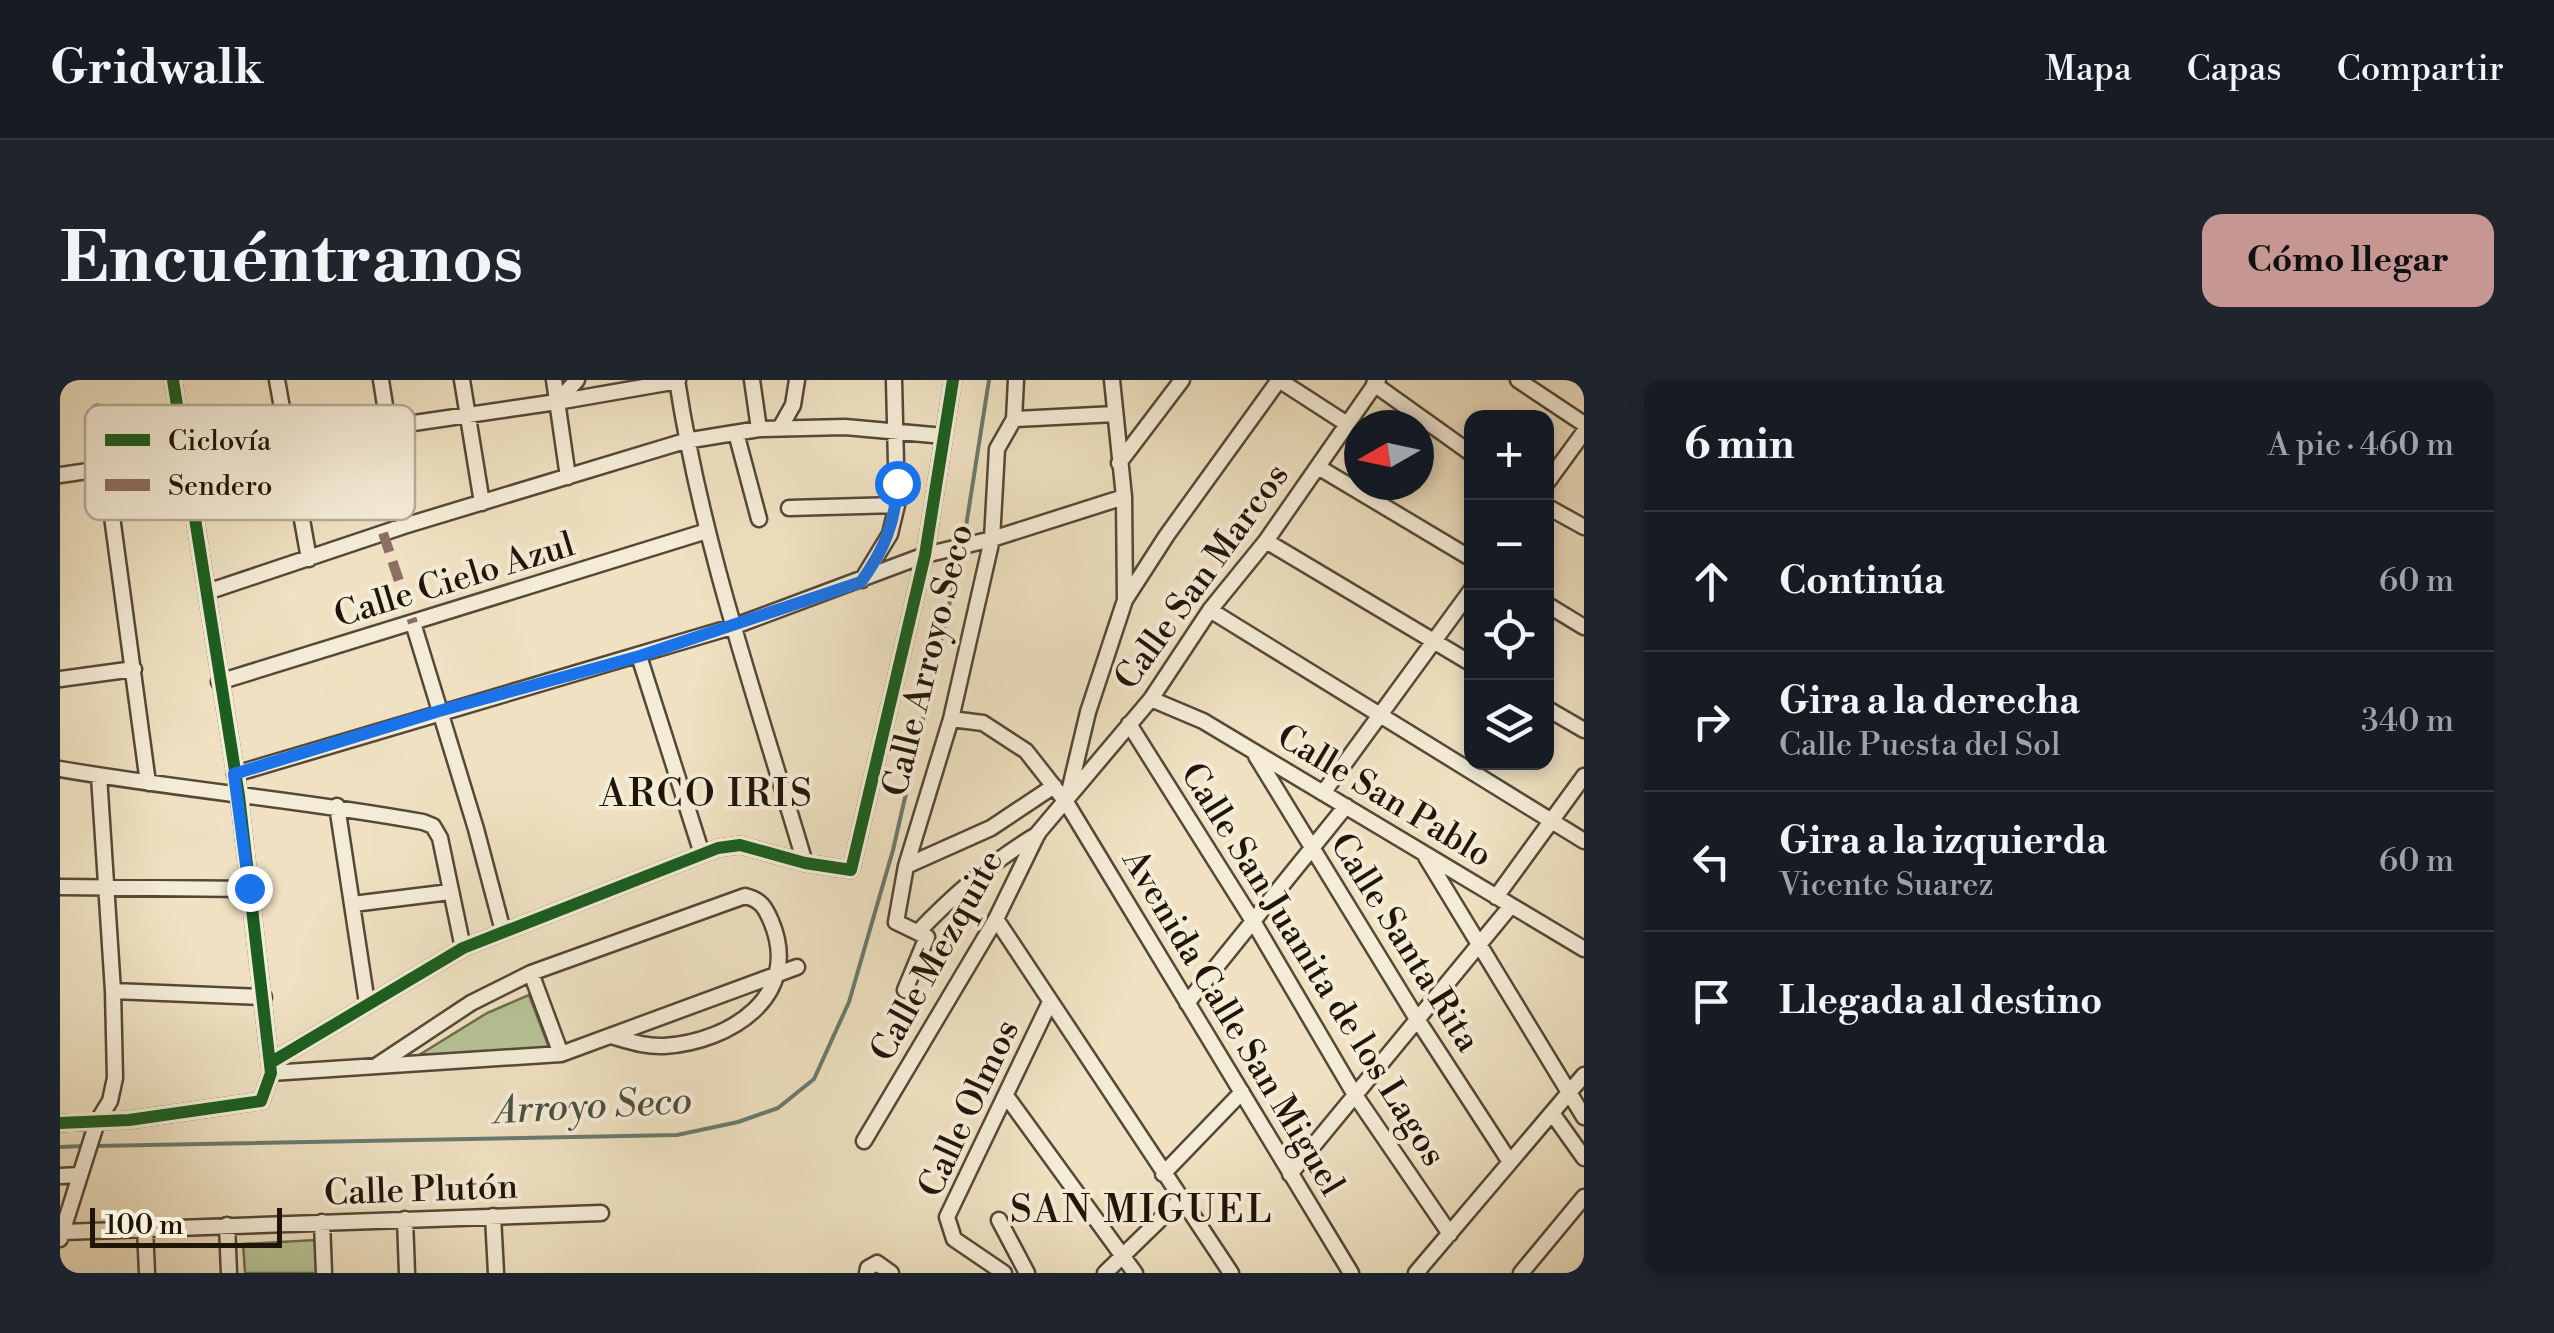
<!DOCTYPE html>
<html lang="es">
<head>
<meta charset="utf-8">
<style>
  :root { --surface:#171b24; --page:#20242c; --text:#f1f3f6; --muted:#9ea1a6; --line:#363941; --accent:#c59692 }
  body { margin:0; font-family:"Libre Bodoni",serif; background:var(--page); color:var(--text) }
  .controls { position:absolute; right:30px; top:30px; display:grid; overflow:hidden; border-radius:20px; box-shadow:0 5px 15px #0003 }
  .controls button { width:90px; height:90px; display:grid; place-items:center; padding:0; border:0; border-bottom:2px solid var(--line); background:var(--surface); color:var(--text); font:50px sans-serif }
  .compass { position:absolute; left:1284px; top:30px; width:90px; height:90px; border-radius:50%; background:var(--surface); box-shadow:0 5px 15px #0003; rotate:261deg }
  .scale { position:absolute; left:30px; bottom:25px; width:192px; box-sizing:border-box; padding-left:10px; border:5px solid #201509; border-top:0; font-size:28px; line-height:35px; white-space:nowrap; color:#201509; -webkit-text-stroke:8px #f5ecd7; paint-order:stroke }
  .stop { position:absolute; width:30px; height:30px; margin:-22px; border:8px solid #1a73e8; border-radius:50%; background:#fff }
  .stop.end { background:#1a73e8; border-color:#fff; box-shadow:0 2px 10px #0008 }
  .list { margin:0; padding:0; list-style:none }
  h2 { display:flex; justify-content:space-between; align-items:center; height:130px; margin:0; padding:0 40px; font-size:42px }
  h2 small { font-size:32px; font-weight:400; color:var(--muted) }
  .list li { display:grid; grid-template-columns:65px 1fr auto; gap:30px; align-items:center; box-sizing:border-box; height:140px; padding:0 40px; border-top:2px solid var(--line) }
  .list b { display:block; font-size:38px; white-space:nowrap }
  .list p { margin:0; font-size:32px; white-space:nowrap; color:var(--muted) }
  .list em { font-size:32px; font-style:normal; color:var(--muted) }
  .icon { flex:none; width:55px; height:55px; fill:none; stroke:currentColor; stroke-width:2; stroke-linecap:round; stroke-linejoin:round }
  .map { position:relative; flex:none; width:1524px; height:893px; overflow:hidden; border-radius:20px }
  header { display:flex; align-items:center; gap:60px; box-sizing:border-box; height:140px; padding:0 50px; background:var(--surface); border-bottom:2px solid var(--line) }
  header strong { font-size:48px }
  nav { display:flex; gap:55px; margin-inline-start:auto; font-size:35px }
  .intro { display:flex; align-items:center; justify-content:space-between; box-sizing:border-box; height:240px; padding:0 60px }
  h1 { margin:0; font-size:70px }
  .button { padding:25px 45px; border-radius:20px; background:var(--accent); color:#111; font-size:35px; font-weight:700 }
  main { display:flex; gap:60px; padding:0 60px }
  aside { flex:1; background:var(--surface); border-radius:20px; box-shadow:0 5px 15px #0003 }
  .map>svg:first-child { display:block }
  .park { fill:#b6c395; stroke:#6b6c4f; stroke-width:2.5 }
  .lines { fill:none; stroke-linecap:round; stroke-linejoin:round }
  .stream { stroke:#697a6e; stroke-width:4 }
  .minor-casing { stroke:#544837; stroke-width:19 }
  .minor { stroke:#f5ecd7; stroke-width:14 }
  .quiet { stroke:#8d6e63; stroke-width:10; stroke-dasharray:20 10; stroke-linecap:butt }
  .cycleway-casing { stroke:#f5ecd7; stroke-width:19 }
  .cycleway { stroke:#1b5e20; stroke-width:12 }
  .route { stroke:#1a73e8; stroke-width:12 }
  .labels { text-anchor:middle; stroke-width:8; stroke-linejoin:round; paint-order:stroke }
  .street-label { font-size:35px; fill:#201509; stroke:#f5ecd7 }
  .neighbourhood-label { font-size:38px; letter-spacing:2.5px; fill:#201509; stroke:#f5ecd7 }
  .water-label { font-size:38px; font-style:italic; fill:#4b5044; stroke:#f5ecd7 }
  .key { fill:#f5ecd7; stroke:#b5ac99; stroke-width:2.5 }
  .key-label { font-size:28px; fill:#201509 }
</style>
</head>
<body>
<header>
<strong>Gridwalk</strong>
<nav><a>Mapa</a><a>Capas</a><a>Compartir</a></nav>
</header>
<div class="intro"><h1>Encuéntranos</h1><a class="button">Cómo llegar</a></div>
<main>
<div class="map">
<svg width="1524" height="893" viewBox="0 0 1524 893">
  <rect width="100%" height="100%" fill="#efe1c1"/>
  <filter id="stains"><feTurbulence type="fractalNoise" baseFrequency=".002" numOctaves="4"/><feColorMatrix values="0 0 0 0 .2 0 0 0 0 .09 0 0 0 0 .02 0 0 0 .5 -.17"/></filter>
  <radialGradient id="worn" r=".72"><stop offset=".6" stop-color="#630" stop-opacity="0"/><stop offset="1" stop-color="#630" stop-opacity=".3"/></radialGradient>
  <!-- park -->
  <path class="park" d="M 469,615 L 490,670 L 359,675 L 427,633 Z
    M 255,860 L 257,893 L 185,893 L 183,864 Z"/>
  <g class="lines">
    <!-- stream -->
    <path class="stream" d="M 904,159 L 929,0
      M 35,766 L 617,755 L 678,742 L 718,728 L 754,699 L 789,622 L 833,470 L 901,173
      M 0,767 L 25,766"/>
    <!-- minor casing -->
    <g class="minor-casing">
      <path id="minor" d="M 217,0 L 249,179
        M 321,0 L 344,146
        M 402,0 L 422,123
        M 494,0 L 508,97
        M 617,0 C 642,165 698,324 745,483
        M 692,0 L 699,49
        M 1219,0 L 1287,44
        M 1458,0 L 1524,44
        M 1314,4 L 1412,74
        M 497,22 L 517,0
        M 38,33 L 88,403
        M 954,39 L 1055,34
        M 720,48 L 733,25 L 737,0
        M 676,53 L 699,139
        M 1059,83 L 1122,0
        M 1258,87 L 1412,179
        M 0,95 L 497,22 L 618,1
        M 1486,104 L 1524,52
        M 1486,126 L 1524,147
        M 729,128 L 837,125
        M 1206,161 L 1412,284
        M 802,200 L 830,154 L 837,125 L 834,0
        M 147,212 L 344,146 L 625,61 L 699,49 L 785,47 L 884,56
        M 1065,220 L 1107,155 L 1219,0
        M 1486,224 L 1524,247
        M 1150,230 L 1524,461
        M 353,243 L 416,449 L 443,551
        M 579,276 L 642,474
        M 0,299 L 74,289
        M 159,302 L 647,151
        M 1091,319 L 1143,341 L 1524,569
        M 1486,328 L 1524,350
        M 891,339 L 923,343 L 966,371 L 1006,422 L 1291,893
        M 1069,344 L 1193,541 L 1295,715 L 1390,854
        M 1196,376 L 1357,639 L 1450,782
        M 0,389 C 121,410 243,420 363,442 L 373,446 L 380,458 L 403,568
        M 175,394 L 675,246 L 865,175 L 932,159 L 1064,117
        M 1263,413 L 1412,209
        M 1008,416 L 1028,332 L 1065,220 L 1064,117 L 1052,0
        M 277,426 L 307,623
        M 1366,477 L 1524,737
        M 846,486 L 931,448 L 994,406
        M 0,507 L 189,509
        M 1436,517 L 1524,396
        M 293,524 L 390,512
        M 936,539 L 1171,893
        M 858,552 C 893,515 934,480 978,454
        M 471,593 L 501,674
        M 845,610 L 867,557 L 836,542 L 846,486 L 891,339 L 932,159 L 937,69 L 954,39 L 956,0
        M 53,611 L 204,617
        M 1127,623 L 1286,426
        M 210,683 L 403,568 L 658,468 L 680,465 L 745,483 L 791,490 L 865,175 L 893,0
        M 316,686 L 411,623 L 471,593 L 685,516 C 701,520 705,527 711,541 C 743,616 670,662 604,666 C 585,667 569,661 551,656
        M 211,693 L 501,674 L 737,587
        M 947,717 L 1075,893
        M 1492,733 L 1524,778
        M 0,743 L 69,740 L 201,721 L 211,693 L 179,416 L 113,0
        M 804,761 L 936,539 L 978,453 L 1091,319 L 1150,230 L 1206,161 L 1318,0
        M 1103,794 L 1182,712
        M 1230,794 L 1450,527
        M 0,796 L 20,795
        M 433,836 L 436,893
        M 345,839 L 347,893
        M 939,840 L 967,893
        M 262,842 L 264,893
        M 167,845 L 169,893
        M 85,848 L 87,893
        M 3,852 L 541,833
        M 0,859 L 37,742 L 50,721 L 55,698 L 53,611 L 39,396
        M 807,893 L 808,888 L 817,883 L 831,893
        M 944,893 L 894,859 L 887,837 L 990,622
        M 1045,893 L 1120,820
        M 1356,893 L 1524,695
        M 1461,893 L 1524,817"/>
    </g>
    <!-- minor -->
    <use href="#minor" class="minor"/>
    <!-- quiet -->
    <path class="quiet" d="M 323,153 L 353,243"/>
    <!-- cycleway casing -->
    <g class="cycleway-casing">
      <path id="cycleway" d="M 210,683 L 403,568 L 658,468 L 680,465 L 745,483 L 791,490 L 865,175 L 893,0
        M 0,743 L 69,740 L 201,721 L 211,693 L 179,416 L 113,0"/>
    </g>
    <!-- cycleway -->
    <use href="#cycleway" class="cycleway"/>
  </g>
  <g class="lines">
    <!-- route -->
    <path class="route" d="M 189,508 L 174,394 L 379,331 L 580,276 L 801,202 C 824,170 836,142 837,103"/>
  </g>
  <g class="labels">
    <!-- street labels -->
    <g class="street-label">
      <text transform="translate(1141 196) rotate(-54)" y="12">Calle San Marcos</text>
      <text transform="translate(394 199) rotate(-17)" y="12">Calle Cielo Azul</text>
      <text transform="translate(867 280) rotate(-76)" y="12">Calle Arroyo Seco</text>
      <text transform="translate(1325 415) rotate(31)" y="12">Calle San Pablo</text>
      <text transform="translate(1346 562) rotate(58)" y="12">Calle Santa Rita</text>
      <text transform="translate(876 575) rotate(-61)" y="12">Calle Mezquite</text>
      <text transform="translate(1254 584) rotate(58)" y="12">Calle San Juanita de los Lagos</text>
      <text transform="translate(1174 642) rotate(59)" y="12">Avenida Calle San Miguel</text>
      <text transform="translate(908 728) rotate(-65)" y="12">Calle Olmos</text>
      <text transform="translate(361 809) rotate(-2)" y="12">Calle Plutón</text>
    </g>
    <!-- neighbourhood labels -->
    <g class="neighbourhood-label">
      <text x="647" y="426">ARCO IRIS</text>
      <text x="1082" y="842">SAN MIGUEL</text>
    </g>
    <!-- water labels -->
    <g class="water-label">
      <text transform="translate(533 725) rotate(-3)" y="13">Arroyo Seco</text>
    </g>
  </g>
  <!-- legend -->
  <rect x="25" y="25" width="330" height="115" rx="15" class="key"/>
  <rect x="45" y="54" width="45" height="12" fill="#1b5e20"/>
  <rect x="45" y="99" width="45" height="12" fill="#8d6e63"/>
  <g class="key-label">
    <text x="108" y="70">Ciclovía</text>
    <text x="108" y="115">Sendero</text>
  </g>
  <rect width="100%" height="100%" filter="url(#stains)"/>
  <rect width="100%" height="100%" fill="url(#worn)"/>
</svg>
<div class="controls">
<button>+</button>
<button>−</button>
<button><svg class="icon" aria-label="locate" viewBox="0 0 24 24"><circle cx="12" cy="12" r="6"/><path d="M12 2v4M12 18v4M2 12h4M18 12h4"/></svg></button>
<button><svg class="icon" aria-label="layers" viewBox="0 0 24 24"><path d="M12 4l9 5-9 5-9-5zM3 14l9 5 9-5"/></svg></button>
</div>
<svg class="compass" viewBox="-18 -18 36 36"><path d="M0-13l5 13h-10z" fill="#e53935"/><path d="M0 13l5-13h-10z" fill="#9ea1a6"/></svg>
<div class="scale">100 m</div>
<div class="stop" style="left:837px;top:103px"></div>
<div class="stop end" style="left:189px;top:508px"></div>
</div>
<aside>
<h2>6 min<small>A pie · 460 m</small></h2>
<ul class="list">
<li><svg class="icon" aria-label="ahead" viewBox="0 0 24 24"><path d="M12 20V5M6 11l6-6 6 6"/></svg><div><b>Continúa</b></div><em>60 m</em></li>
<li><svg class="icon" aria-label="right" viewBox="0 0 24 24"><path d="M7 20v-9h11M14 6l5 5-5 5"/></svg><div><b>Gira a la derecha</b><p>Calle Puesta del Sol</p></div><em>340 m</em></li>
<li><svg class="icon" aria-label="left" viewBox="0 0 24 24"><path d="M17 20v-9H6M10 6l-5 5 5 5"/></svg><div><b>Gira a la izquierda</b><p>Vicente Suarez</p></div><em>60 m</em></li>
<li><svg class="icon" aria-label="arrive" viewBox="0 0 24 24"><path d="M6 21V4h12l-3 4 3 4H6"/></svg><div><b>Llegada al destino</b></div></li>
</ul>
</aside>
</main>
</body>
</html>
